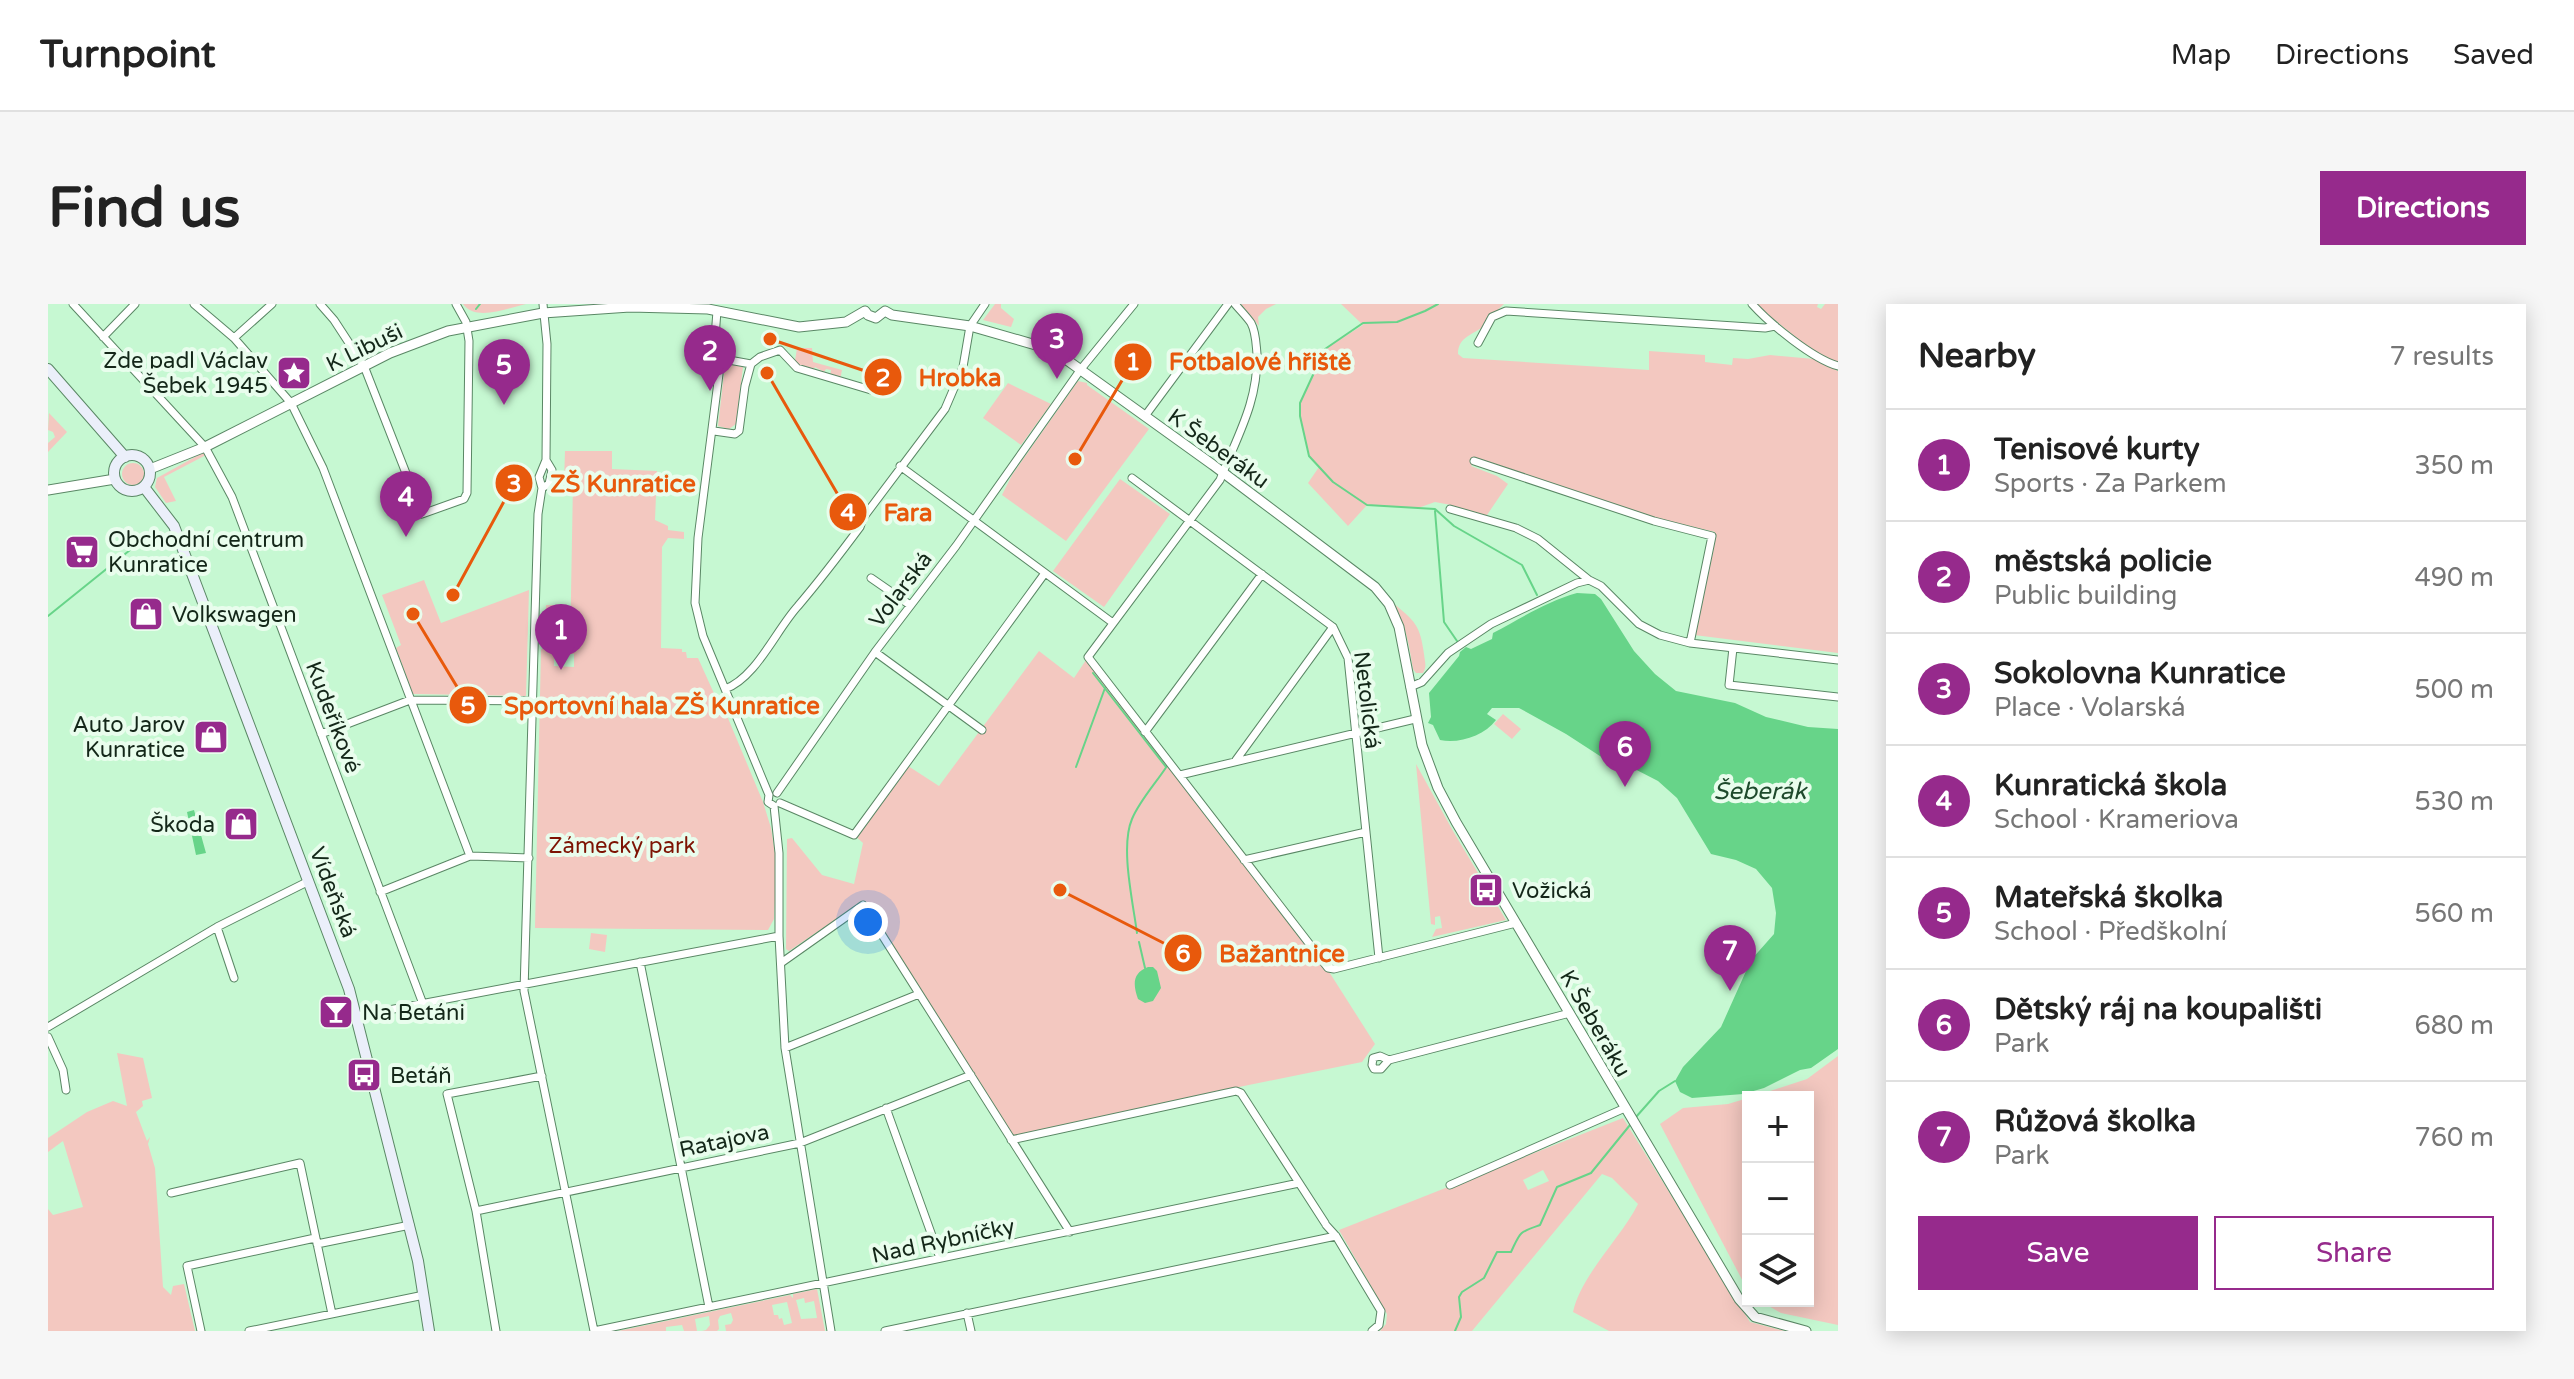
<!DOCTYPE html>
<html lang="en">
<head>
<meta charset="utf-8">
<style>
  :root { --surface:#fff; --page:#f6f6f6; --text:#222; --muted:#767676; --line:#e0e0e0; --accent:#962a8c }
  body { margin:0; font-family:"Varela Round",sans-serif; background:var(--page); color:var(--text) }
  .controls { position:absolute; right:24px; bottom:24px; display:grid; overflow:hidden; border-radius:0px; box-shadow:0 4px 20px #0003 }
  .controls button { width:72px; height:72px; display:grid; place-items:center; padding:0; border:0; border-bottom:2px solid var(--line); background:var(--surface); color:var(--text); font:40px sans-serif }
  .you { position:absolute; left:820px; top:618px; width:28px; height:28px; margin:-20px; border:6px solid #fff; border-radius:50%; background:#1a73e8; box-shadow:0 0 0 12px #1a73e833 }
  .badge { display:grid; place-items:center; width:52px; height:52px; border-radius:50%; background:var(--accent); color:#fff; font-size:26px; font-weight:700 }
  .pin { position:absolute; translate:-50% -66px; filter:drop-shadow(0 2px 4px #0008) }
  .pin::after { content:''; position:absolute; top:42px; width:28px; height:24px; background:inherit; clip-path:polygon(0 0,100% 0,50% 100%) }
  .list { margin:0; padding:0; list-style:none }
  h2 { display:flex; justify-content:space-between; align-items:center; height:104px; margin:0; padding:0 32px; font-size:34px }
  h2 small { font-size:26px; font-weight:400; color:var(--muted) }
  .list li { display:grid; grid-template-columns:52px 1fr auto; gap:24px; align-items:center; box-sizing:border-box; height:112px; padding:0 32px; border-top:2px solid var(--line) }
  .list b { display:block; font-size:30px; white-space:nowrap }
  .list p { margin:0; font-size:26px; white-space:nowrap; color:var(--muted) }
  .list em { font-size:26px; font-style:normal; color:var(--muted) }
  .actions { display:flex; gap:16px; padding:24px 32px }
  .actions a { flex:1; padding:18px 0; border:2px solid var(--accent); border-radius:0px; text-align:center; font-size:28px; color:var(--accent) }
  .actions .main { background:var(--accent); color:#fff }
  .icon { flex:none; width:44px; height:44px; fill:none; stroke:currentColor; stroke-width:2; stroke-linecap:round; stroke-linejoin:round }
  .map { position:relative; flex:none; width:1790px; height:1027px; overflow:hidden; border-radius:0px }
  header { display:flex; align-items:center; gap:48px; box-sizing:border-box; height:112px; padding:0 40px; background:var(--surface); border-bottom:2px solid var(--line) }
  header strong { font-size:38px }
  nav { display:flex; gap:44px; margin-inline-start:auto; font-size:28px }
  .intro { display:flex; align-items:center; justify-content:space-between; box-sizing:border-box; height:192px; padding:0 48px }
  h1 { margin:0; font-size:56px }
  .button { padding:20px 36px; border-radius:0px; background:var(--accent); color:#fff; font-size:28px; font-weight:700 }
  main { display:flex; gap:48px; padding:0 48px }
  aside { flex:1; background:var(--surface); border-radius:0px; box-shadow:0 4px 20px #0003 }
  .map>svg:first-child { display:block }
  .green { fill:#f3c8c0; fill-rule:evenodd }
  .water { fill:#67d489 }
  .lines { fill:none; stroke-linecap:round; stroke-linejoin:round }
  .stream { stroke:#67d489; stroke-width:2 }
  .minor-casing { stroke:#5a8765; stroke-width:9 }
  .tertiary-casing { stroke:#5a8765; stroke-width:11 }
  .secondary-casing { stroke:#5a8765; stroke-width:12 }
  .minor { stroke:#fff; stroke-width:7 }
  .tertiary { stroke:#fff; stroke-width:9 }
  .secondary { stroke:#ebeffa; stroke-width:10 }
  .labels { text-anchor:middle; stroke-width:8; stroke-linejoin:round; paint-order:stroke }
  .street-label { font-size:22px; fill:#142719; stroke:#e9fded }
  .poi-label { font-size:22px; fill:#142719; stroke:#e9fded; text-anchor:start }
  .park-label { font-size:22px; fill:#7d1303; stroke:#e9fded }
  .water-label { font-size:24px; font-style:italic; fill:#1e4a2c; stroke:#e9fded }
  .leader { fill:none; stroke:#e8590c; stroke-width:3 }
  .callout-dot { fill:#e8590c; stroke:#e9fded; stroke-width:3 }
  .mark-label { font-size:24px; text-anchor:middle; font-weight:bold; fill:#fff }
  .callout-label { font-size:24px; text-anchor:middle; font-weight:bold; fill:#e8590c; stroke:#e9fded; stroke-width:8; stroke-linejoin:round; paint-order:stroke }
</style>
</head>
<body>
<header>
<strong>Turnpoint</strong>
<nav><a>Map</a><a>Directions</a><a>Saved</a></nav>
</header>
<div class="intro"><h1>Find us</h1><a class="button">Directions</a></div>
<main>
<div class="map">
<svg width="1790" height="1027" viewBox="0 0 1790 1027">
  <rect width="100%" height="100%" fill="#c6f8d2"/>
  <!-- green -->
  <path class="green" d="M 415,0 L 478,0 C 459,4 428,18 415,0 Z
    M 947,0 L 953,0 L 953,4 L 966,15 L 963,23 L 935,16 Z
    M 1193,0 L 1228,0 L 1218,5 L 1210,13 L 1211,22 Z
    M 1293,0 L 1456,0 C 1449,6 1443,14 1437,21 C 1426,31 1410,32 1410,50 L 1415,54 L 1601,66 L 1601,47 L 1657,51 L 1657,58 L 1684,61 L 1685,54 L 1700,55 L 1722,51 L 1766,55 L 1790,67 L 1790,349 L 1646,331 L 1665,249 L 1667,228 L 1603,213 L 1429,156 L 1423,162 L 1449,172 L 1460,180 L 1437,214 L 1403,201 L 1387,198 L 1370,204 L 1319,201 L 1300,222 L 1260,179 L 1271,163 L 1262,153 L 1252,112 L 1252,100 L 1277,45 L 1315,21 Z
    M 1707,0 L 1770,0 L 1769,3 L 1773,5 L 1777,0 L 1790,0 L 1790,59 L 1761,44 Z
    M 749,44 L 764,44 L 765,58 L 794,66 L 792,76 L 782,73 L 783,66 L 778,65 L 776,68 L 767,63 L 764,67 L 751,62 L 747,57 Z
    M 680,60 L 695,63 L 688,120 L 681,125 L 670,122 L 677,61 Z
    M 1030,77 L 1039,79 L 1039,81 L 1101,125 L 1018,237 L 954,191 L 964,171 Z
    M 960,79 L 1003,100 L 973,141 L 935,114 Z
    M 1,109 L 19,128 L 0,148 L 0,139 L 7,133 L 5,128 L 0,126 Z
    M 517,147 L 564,147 L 564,165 L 609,167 L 607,216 L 620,222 L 620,226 L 636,228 L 636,235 L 620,234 L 614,243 L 613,344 L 634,345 L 634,348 L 638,348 L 639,354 L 650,354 L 669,396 L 674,394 L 680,405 L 677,407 L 715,498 L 723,524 L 728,556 L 727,596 L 726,615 L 720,626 L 487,624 L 493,345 L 522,346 L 525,179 L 516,179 ZM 506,349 L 526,350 L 526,363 L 506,362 Z
    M 156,148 L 158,151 L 116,173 L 128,197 L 118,199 L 107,183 L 109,174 Z
    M74 170a11 11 0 1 1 22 0a11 11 0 1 1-22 0Z
    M 1072,175 L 1122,210 L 1056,303 L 1005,267 Z
    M 376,276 L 393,319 L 481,286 L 478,392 L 365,390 L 348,344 L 353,341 L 334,291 Z
    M 1345,299 C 1367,317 1372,321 1376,350 C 1377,359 1379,362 1375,369 L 1368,369 L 1365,365 C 1361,341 1358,320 1345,299 Z
    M 498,301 L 518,301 L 517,343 L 497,343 Z
    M 991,347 L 1026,374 L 1040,353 L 1196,556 L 1203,571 L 1278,663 L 1327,740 L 1314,758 L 1191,783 L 1188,787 L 963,836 L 813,598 L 741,647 L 738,645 L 739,535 L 744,534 L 774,571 L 806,580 L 815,539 L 806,531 L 857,460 L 891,482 Z
    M 1455,410 L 1473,425 L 1464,435 L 1446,420 Z
    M 1368,460 L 1405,527 L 1458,616 L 1384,633 L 1388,625 L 1394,624 L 1392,612 L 1387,613 L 1387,621 L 1383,620 Z
    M 543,629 L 559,631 L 557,648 L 541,645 Z
    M 69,749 L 95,754 L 104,794 L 94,797 L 95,802 L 88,808 L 99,837 L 102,833 L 100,840 L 107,864 L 115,983 L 123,991 L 125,982 L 136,980 L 147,1027 L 0,1027 L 0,905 L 5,911 L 35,903 L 15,837 L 0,848 L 0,834 L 39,808 L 65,797 L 79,802 Z
    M 1790,752 L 1790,1021 L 1733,1009 L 1712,997 L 1760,997 L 1760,793 L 1704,793 L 1759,775 Z
    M 1700,794 L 1700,987 L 1612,820 L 1635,804 L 1680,800 Z
    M 1575,814 L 1702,1018 L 1737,1027 L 1561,1027 L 1525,1008 C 1533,971 1573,934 1590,900 L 1564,874 L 1554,870 L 1424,1027 L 1332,1027 L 1338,1020 L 1339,1010 L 1291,926 ZM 1495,866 L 1501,877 L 1480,886 L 1475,876 Z
    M 769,985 L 777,1027 L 678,1027 L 677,1021 L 683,1020 L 685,1016 L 683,1009 L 672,1012 L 670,1016 L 671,1025 L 669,1027 L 654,1027 L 658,1026 L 662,1021 L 661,1012 L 647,1015 L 649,1027 L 636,1027 L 634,1021 L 618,1023 L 618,1027 C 602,1027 590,1027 570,1027 L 742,991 L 745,994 L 745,990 ZM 756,994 L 757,999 L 766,997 L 769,1014 L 753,1015 L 748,996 ZM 739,998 L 744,1019 L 736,1021 L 734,1014 L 731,1015 L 730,1011 L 726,1011 L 724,1001 Z"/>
  <!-- water -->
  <path class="water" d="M 1529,289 L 1547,290 L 1553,295 L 1586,347 L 1607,370 L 1628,387 L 1687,399 L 1718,413 L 1760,423 L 1790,425 L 1790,745 L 1763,764 L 1752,766 L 1716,784 L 1695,790 L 1644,794 L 1632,788 L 1627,777 L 1635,763 L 1673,723 L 1703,656 L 1726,630 L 1728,609 L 1724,584 L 1708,565 L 1688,556 L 1663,550 L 1629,494 L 1610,477 L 1577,460 L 1555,454 L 1518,430 L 1471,404 L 1444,404 L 1439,410 L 1448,416 C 1436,432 1411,440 1392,436 L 1385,421 L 1380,419 L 1383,413 L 1381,389 L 1411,352 L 1412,348 L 1418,343 L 1423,345 L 1444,335 L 1445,329 C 1472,315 1499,297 1529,289 Z
    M 146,506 L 158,549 L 148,551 L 139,508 Z
    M 1100,663 L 1105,663 L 1109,667 L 1113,684 L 1105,697 L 1097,699 L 1090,695 C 1085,681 1084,669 1100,663 Z"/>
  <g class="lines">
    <!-- stream -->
    <path class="stream" d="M 1390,0 L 1377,7 L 1349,18 L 1315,19 L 1277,45 L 1252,99 L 1252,112 L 1261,152 L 1285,178 L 1319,201 L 1387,205 L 1406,222 L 1474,261 L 1489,291
      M 428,5 L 432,0
      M 1387,207 L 1396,318 L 1409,337
      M 0,312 L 87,242 L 110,232
      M 1045,369 L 1118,463
      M 1028,463 L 1057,384
      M 1089,629 C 1085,598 1072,543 1084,515 C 1092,496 1108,479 1119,462
      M 1091,638 L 1097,664
      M 1588,813 L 1611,787 L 1627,777
      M 1407,1027 L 1413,1013 L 1411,993 L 1414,988 L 1436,974 L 1449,948 L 1463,948 C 1473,927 1470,929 1492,921 L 1509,883 L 1543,869 L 1582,821"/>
    <!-- minor casing -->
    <g class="minor-casing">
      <path id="minor" d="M 25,0 L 157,143 L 184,193 L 375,700
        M 146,0 L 186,34 L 243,99 L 275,164 L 422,552
        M 272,0 L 286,16 L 316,62 L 374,210 L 416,195 L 419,189 L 421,37 L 418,18 L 408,0
        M 1187,0 C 1192,6 1199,13 1203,19 C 1208,28 1208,40 1209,50 C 1210,99 1189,132 1172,176 L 1040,353 L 1280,664 L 1286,665 L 1468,619
        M 1704,0 C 1722,20 1765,55 1790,62
        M 669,7 L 667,33 L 671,70 L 650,234 L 647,299 L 655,332 L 721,491 L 720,498 L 726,502
        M 55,33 L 87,0
        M 186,34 L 224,0
        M 1430,39 L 1444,13 L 1458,7 L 1717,24 L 1727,22
        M 670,54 L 703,60 L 712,53 L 732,46 L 749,64 L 823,86
        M 1097,112 L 1180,0
        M 666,127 L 687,130 L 691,127 L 697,82 L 703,60
        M 498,156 L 504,166 L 501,180 L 494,184 L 490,210 L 476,687 L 546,1027
        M 1426,157 L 1606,217 L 1664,232 L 1642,339
        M 852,162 L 1065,319
        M 1084,174 L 1285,323 L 1300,354 L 1331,654
        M 494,184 L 491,173 L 498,156 L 499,40 L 495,0
        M 1402,205 L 1468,224 L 1490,235 L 1541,276 L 1553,282 L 1591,320 L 1612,331 L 1642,339 L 1790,356
        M 823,274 L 862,301
        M 1685,344 L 1681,381 L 1790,393
        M 827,348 L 934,426
        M 1362,383 L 1374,378 L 1400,349 L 1443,320 L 1529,279 L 1541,276
        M 677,385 C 708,374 728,326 750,302 C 772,276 792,250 812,223 L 815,214 L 897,105 L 915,63 L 922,22 L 937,0
        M 1097,428 L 1214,270
        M 273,430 L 362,396 L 484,397
        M 1188,456 L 1285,323
        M 1132,471 L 1367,415
        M 729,489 L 827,348 L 908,242 L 1033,65 L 1086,0
        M 732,499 L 806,531 L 997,269
        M 726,502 L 731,549 L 731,632 L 737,744 L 783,1027
        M 1196,556 L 1318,528
        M 332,588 L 422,552 L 481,554
        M 169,623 L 186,674
        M 592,658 L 661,1003
        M 733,659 L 815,601 L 1022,928
        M 309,712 L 731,632
        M 0,723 L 169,623 L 261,577
        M 0,733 L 15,766 L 18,786
        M 737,744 L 871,690
        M 1341,756 L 1332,752 L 1325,754 L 1324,761 L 1326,765 L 1333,765 L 1341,756 L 1522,709
        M 838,804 L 892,954
        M 963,836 L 1188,787 L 1193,789 L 1277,919
        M 1402,881 L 1577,804
        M 123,889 L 252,859 L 284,1010
        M 428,907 L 752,839 L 923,771
        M 1278,921 L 1288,932 L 1333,1007 L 1331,1021 L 1324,1027
        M 269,940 L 362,921
        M 919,1009 L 923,1027
        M 153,1027 L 139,962 L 267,934
        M 201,1027 L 376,991
        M 448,1027 L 428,907 L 399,790 L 494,772
        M 546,1027 L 1251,879
        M 837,1027 L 1288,932"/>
    </g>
    <!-- tertiary casing -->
    <g class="tertiary-casing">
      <path id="tertiary" d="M 817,7 L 820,11 L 828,14 L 837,7
        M 837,7 L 844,11 L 922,22 L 1005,46 L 1165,161 L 1327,283 L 1341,300 L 1351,323 L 1374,441 L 1390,484 L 1408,518 L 1691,995 L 1707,1013 L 1758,1027
        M 102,165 L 157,143 L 342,49 L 400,27 L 495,9 L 582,3 L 660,5 L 751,23 L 798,18 L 817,7
        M 0,186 L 67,175"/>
    </g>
    <!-- secondary casing -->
    <g class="secondary-casing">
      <path id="secondary" d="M 0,65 L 77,153
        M66 169a18 18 0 1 1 36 0a18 18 0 1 1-36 0Z
        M 96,183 L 126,222 L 301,685 L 370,957 L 381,1027"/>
    </g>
    <!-- minor -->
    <use href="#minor" class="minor"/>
    <!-- tertiary -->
    <use href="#tertiary" class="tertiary"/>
    <!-- secondary -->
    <use href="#secondary" class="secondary"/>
  </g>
  <!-- icons -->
  <defs>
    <g id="sight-square" transform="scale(1.8)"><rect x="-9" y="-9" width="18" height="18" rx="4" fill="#962a8c" stroke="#e9fded"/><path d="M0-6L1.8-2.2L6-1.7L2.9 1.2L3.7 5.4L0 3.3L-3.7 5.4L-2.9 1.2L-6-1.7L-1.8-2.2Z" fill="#fff"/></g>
    <g id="supermarket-square" transform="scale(1.8)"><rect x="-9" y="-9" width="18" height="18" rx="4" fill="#962a8c" stroke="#e9fded"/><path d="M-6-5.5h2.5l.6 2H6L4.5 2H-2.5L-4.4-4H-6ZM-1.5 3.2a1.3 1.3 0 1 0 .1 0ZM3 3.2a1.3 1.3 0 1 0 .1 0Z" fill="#fff"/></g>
    <g id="shop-square" transform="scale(1.8)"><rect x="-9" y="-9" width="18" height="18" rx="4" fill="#962a8c" stroke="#e9fded"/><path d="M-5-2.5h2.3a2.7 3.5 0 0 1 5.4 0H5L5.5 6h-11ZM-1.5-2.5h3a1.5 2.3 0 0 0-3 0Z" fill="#fff"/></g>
    <g id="bus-square" transform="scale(1.8)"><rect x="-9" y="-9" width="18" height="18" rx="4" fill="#962a8c" stroke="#e9fded"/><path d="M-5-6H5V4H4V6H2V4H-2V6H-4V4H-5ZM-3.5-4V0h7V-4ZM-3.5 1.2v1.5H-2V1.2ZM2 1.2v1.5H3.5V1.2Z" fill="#fff"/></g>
    <g id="bar-square" transform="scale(1.8)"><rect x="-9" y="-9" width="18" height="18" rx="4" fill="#962a8c" stroke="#e9fded"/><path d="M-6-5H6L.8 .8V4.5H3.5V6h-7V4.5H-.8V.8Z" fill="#fff"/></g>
  </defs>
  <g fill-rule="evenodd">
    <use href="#sight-square" x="246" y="69"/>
    <use href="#supermarket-square" x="34" y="248"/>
    <use href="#shop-square" x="98" y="310"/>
    <use href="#shop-square" x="163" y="433"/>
    <use href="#shop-square" x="193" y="520"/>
    <use href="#bus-square" x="1438" y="586"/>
    <use href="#bar-square" x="288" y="708"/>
    <use href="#bus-square" x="316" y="771"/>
  </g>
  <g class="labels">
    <!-- street labels -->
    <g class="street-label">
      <text transform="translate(316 43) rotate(-26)" y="8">K Libuši</text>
      <text transform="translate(1171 144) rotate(36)" y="8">K Šeberáku</text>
      <text transform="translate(852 285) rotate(-53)" y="8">Volarská</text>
      <text transform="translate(1320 396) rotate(83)" y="8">Netolická</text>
      <text transform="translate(286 413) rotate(69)" y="8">Kudeříkové</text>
      <text transform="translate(286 588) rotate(69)" y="8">Vídeňská</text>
      <text transform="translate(1548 719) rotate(60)" y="8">K Šeberáku</text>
      <text transform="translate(676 836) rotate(-12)" y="8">Ratajova</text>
      <text transform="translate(895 936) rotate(-12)" y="8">Nad Rybníčky</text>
    </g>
    <!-- poi labels -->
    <g class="poi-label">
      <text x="220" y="64" text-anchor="end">Zde padl Václav<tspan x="220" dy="25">Šebek 1945</tspan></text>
      <text x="60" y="243">Obchodní centrum<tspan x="60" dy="25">Kunratice</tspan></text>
      <text x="124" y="318">Volkswagen</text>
      <text x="137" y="428" text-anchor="end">Auto Jarov<tspan x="137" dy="25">Kunratice</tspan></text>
      <text x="167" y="528" text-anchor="end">Škoda</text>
      <text x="1464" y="594">Vožická</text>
      <text x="314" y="716">Na Betáni</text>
      <text x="342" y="779">Betáň</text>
    </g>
    <!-- park labels -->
    <g class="park-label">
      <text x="574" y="549">Zámecký park</text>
    </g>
    <!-- water labels -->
    <g class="water-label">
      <text x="1712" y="495">Šeberák</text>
    </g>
  </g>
  <!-- callouts -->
  <path class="leader" d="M1027 155L1085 58M722 35L835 73M405 291L466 179M719 69L800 208M365 310L420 401M1012 586L1135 649"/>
  <g class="callout-dot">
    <circle cx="1027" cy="155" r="8"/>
    <circle cx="722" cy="35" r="8"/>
    <circle cx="405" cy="291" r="8"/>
    <circle cx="719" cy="69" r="8"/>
    <circle cx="365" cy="310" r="8"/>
    <circle cx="1012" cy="586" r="8"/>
    <circle cx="1085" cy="58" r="20"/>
    <circle cx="835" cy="73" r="20"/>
    <circle cx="466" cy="179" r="20"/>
    <circle cx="800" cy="208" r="20"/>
    <circle cx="420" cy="401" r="20"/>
    <circle cx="1135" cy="649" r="20"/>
  </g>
  <g class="mark-label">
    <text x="1085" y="66">1</text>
    <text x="835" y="82">2</text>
    <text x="466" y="188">3</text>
    <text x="800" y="217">4</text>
    <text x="420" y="410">5</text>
    <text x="1135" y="658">6</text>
  </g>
  <g class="callout-label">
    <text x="1212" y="66">Fotbalové hřiště</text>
    <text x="912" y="82">Hrobka</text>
    <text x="575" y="188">ZŠ Kunratice</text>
    <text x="860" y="217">Fara</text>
    <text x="614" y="410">Sportovní hala ZŠ Kunratice</text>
    <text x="1234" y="658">Bažantnice</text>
  </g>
</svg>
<div class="controls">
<button>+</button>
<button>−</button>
<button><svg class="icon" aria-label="layers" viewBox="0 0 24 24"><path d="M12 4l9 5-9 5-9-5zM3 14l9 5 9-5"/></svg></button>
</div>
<div class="you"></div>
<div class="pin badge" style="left:513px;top:366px">1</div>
<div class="pin badge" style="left:662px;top:87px">2</div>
<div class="pin badge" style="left:1009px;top:75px">3</div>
<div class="pin badge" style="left:358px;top:233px">4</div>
<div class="pin badge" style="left:456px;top:101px">5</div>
<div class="pin badge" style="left:1577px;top:483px">6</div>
<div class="pin badge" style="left:1682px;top:687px">7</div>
</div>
<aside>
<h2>Nearby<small>7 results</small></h2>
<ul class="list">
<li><span class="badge">1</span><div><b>Tenisové kurty</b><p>Sports · Za Parkem</p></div><em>350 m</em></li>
<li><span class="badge">2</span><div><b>městská policie</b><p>Public building</p></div><em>490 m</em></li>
<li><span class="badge">3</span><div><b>Sokolovna Kunratice</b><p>Place · Volarská</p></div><em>500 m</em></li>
<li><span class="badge">4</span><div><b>Kunratická škola</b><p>School · Krameriova</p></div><em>530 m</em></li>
<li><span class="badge">5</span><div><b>Mateřská školka</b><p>School · Předškolní</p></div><em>560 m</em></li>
<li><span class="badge">6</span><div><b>Dětský ráj na koupališti</b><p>Park</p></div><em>680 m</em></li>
<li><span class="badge">7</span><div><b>Růžová školka</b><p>Park</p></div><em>760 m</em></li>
</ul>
<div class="actions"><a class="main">Save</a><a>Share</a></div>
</aside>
</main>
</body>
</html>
